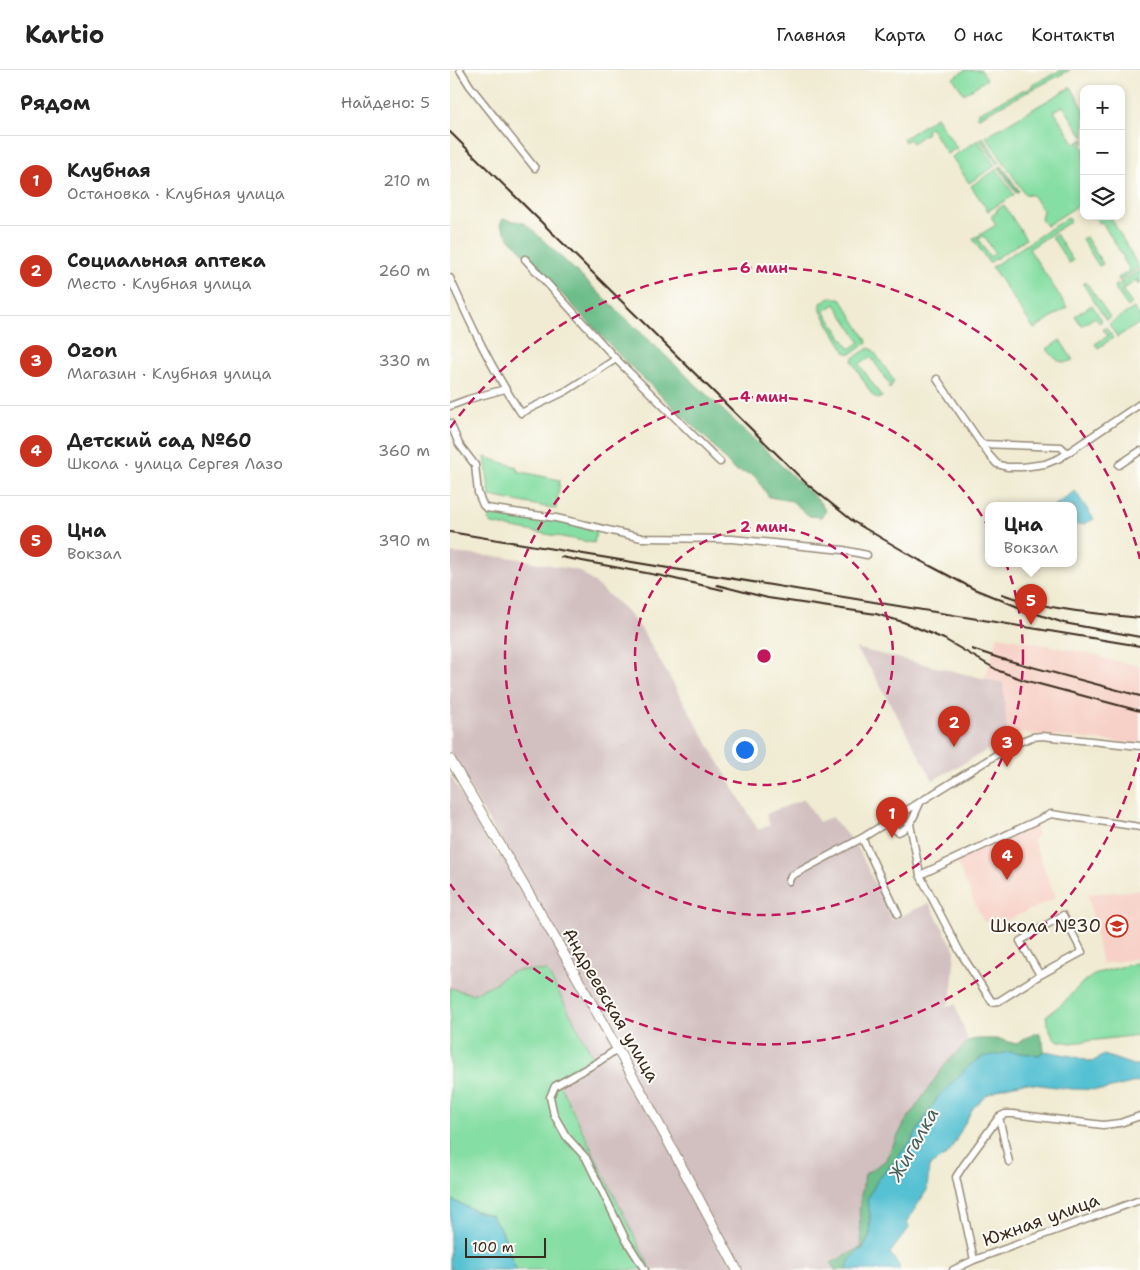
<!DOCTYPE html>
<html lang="ru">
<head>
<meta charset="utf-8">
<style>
  :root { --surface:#fff; --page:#f6f6f6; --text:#222; --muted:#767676; --line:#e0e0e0; --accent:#c8321e }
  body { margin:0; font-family:"Shantell Sans",sans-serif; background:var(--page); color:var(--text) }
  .controls { position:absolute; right:15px; top:15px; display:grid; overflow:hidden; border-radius:10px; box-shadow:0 2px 8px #0003 }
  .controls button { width:45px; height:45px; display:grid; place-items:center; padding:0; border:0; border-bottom:1px solid var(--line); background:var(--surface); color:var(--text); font:25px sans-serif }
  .scale { position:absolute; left:15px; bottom:12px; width:81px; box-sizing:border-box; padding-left:5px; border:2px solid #3b2a1e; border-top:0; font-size:14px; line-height:18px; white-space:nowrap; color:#3b2a1e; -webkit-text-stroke:4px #fdfcf7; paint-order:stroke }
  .you { position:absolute; left:294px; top:679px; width:18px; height:18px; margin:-12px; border:4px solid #fff; border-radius:50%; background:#1a73e8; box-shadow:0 0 0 8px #1a73e833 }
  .badge { display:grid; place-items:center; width:32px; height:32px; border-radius:50%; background:var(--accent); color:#fff; font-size:16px; font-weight:700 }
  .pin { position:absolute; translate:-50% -41px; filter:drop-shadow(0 1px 2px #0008) }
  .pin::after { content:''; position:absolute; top:26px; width:18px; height:15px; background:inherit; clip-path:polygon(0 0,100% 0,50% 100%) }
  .popup { position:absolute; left:535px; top:432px; width:92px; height:65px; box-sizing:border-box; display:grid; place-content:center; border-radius:10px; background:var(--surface); filter:drop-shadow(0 1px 4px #0005); font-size:16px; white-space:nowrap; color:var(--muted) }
  .popup b { font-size:19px; color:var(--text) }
  .popup::after { content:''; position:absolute; left:50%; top:100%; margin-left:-10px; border:10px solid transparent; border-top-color:var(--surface) }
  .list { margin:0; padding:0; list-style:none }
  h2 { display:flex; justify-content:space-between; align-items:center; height:65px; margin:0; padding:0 20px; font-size:21px }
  h2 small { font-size:16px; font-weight:400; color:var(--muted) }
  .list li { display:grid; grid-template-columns:32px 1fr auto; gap:15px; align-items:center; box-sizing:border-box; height:90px; padding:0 20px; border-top:1px solid var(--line) }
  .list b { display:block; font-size:19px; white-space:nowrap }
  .list p { margin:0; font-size:16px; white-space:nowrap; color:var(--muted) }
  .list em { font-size:16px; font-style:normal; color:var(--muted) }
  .icon { flex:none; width:28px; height:28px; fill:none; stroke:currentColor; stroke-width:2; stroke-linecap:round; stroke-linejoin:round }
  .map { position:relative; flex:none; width:690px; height:1200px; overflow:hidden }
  header { display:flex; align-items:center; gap:30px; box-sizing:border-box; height:70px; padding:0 25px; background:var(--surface); border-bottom:1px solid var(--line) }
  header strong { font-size:24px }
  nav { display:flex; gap:28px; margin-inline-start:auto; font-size:18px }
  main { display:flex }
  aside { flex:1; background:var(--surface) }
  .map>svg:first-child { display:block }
  .built { fill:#f7d1c7 }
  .industrial { fill:#d2bfc0 }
  .green { fill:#85dea3; stroke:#608460; fill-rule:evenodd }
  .forest { fill:#6cbd89; stroke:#547454 }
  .water { fill:#57c1d3; stroke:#497678 }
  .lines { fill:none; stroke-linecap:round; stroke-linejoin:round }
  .street-casing { stroke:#968a78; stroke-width:9 }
  .secondary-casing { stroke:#968a78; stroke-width:11 }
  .street { stroke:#fff; stroke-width:6 }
  .secondary { stroke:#fff; stroke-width:9 }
  .rail { stroke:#3b2a1e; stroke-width:2 }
  .ring { fill:none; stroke:#c2185b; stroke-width:2.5; stroke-dasharray:9 6 }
  .labels { text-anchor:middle; stroke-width:4; stroke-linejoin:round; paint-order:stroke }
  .poi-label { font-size:18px; fill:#3b2a1e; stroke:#fdfcf7; text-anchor:end }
  .street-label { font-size:18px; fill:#3b2a1e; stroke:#fdfcf7 }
  .water-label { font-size:19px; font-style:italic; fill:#455f5d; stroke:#fdfcf7 }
  .centre { fill:#c2185b; stroke:#fdfcf7; stroke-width:2.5 }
  .ring-label { font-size:15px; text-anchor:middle; font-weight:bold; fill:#c2185b; stroke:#fdfcf7; stroke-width:4; stroke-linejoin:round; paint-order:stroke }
</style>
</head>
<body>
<header>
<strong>Kartio</strong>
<nav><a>Главная</a><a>Карта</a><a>О нас</a><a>Контакты</a></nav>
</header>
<main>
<aside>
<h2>Рядом<small>Найдено: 5</small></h2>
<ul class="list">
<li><span class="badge">1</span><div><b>Клубная</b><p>Остановка · Клубная улица</p></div><em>210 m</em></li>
<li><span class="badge">2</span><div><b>Социальная аптека</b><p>Место · Клубная улица</p></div><em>260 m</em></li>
<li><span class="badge">3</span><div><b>Ozon</b><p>Магазин · Клубная улица</p></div><em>330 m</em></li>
<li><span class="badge">4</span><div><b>Детский сад №60</b><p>Школа · улица Сергея Лазо</p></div><em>360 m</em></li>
<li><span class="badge">5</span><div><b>Цна</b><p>Вокзал</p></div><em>390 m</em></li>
</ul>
</aside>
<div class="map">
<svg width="690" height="1200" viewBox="0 0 690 1200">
  <rect width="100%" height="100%" fill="#fdfcf7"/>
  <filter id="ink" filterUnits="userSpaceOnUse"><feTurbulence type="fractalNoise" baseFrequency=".02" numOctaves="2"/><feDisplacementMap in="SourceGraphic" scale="10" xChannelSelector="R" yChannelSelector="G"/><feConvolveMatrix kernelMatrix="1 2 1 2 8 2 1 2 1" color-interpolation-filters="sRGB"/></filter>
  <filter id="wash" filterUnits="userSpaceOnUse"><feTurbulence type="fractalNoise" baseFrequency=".0096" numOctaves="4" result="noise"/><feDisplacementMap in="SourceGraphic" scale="20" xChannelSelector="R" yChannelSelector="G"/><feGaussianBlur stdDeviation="1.12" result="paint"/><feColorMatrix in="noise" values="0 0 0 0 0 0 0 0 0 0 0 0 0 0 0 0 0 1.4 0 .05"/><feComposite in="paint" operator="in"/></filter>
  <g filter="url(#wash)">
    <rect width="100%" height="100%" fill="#f0ebd2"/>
    <!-- built -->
    <path class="built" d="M 548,566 L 652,586 L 652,588 L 690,596 L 690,674 L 571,663 L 558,669 L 553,613 L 535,609 Z
      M 584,755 L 588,765 L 583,770 L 606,828 L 548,854 L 533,851 L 506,791 Z
      M 690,820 L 690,888 L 652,894 L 638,824 Z"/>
    <!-- industrial -->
    <path class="industrial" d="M 0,483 L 64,488 L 130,501 L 175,539 L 192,560 L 308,760 L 320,755 L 316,744 L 354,729 L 369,752 L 382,747 L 409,780 L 442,850 L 479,833 L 505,880 L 501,930 L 495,937 L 505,934 L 518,971 L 494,996 L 444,1075 L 435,1091 L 415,1104 L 414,1120 L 410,1131 L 409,1147 L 412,1177 L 381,1192 L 385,1200 L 201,1200 L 57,904 L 44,914 L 22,924 L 0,918 L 0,705 L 48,786 L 56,781 L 0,684 Z
      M 405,578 L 553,613 L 558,669 L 483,710 L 422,601 Z"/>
    <!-- green -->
    <path class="green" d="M 515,0 L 531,0 L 537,9 L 514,24 L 503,8 Z
      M 611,0 L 620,0 L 529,47 L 527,46 L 528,43 L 573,20 C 577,21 580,19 582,15 Z
      M 621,17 L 634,39 L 634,68 L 613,36 L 604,41 L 625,74 L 634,69 L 634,74 L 631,71 L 629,72 L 634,78 L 634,132 L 596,156 L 591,149 L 593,140 L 582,125 L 575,124 L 536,66 Z
      M 486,47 L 507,78 L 497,84 L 480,57 L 476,60 L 477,63 L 462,73 L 460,69 L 455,72 L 453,69 Z
      M 533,67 L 550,93 L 547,94 L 530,69 Z
      M 528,70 L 545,96 L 519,113 L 502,87 Z
      M 547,99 L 564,125 L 538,141 L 521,116 Z
      M 554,135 L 576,169 L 539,193 L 523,169 L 546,155 L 541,146 L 547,142 L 546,140 ZM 534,166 L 545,183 L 540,187 L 528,169 Z
      M 644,146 L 660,146 L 689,198 L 669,211 L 668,208 L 680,200 L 673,189 L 674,188 L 652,152 L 649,153 Z
      M 618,147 L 621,151 L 579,179 L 617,237 L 584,259 L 542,197 Z
      M 606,164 L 623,191 L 619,193 L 602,167 Z
      M 636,167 L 653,194 L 649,196 L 632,169 Z
      M 690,200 L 690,215 L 687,210 L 674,219 L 670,213 Z
      M 636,212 L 660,247 L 656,250 L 633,214 Z
      M 668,214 L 682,234 L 678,237 L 664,217 Z
      M 382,227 L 391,229 L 416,269 L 417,273 L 402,283 L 396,283 L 371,241 L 371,233 ZM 385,234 L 410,272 L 400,279 L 374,241 Z
      M 642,235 L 652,251 L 649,253 L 645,247 L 632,256 L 625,246 Z
      M 684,238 L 690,247 L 690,253 L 667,267 L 659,254 Z
      M 656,257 L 663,268 L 648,278 L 645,274 L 658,266 L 653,259 Z
      M 610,270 L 623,290 C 610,296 604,288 597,279 Z
      M 419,278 L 423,280 L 444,311 L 440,319 L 438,317 L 440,315 L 421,287 L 409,294 L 432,327 L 428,329 L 422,325 L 402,291 L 403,288 Z
      M 35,387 L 67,397 L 67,401 L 110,410 L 106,439 L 40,426 Z
      M 44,441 L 105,449 L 147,461 L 144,473 L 42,454 L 38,450 Z
      M 690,892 L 690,965 L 621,973 L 605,970 L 598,956 L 596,946 L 613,933 L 632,913 L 647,903 Z
      M 68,900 L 97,901 L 146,992 L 109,1013 L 201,1200 L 66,1200 L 52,1161 L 41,1145 L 28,1142 L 0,1129 L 0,918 L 22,924 L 44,914 L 57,904 Z"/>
    <!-- forest -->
    <path class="forest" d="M 552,96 L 569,121 L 566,123 L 549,97 Z
      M 53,149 L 75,153 L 368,430 L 376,441 L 371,447 L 359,446 L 342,431 L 319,427 L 304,405 L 284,400 L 261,373 L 174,290 L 59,168 L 50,154 Z
      M 585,963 L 589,963 L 593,972 L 594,981 L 589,985 L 560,982 L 488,1027 L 460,1073 L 427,1111 L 418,1130 L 420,1144 L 420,1165 L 415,1176 L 400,1189 L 397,1200 L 385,1200 L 381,1193 L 412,1177 C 411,1162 408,1147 410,1132 C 411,1123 414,1114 415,1104 L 435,1091 L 454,1054 L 494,996 L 518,971 L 526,969 L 549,969 L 566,974 Z"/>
    <!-- water -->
    <path class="water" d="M 625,421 L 644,449 L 634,454 L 624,455 L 624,436 L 604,436 Z
      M 594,981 L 622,986 L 642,992 L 654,985 L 683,995 L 690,995 L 690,1011 L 653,1020 L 622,1019 L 574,1013 L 555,1017 L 537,1025 L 523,1038 L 499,1083 L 479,1096 L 477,1120 L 457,1151 L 459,1158 L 440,1183 L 449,1196 L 449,1200 L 397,1200 L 400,1189 L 415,1176 L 420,1165 L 420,1144 L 417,1130 L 427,1111 L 460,1073 L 488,1027 L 519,996 L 532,987 L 560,982 L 589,985 Z
      M 0,1129 L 28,1142 L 41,1145 L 52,1161 L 66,1200 L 0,1200 Z"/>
  </g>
  <g filter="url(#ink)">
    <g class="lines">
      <!-- street casing -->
      <g class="street-casing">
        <path id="street" d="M 10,0 L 20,16 L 85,98
          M 0,208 C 21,255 42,300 71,343 L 116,321 L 166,289 L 75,189
          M 166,289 L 270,392
          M 487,309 L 539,385 L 547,394 L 557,397 L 573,397 L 595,394 L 610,388 L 690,334
          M 0,336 L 19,329 L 55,319
          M 0,353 L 9,374 L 25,395 L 28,423 L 33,435 L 36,438 L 106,448 L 192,468 L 282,469 L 393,480 L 417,485
          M 531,374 L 611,377 L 617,383
          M 669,395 L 690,381
          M 443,749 L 444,758 L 448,762 C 462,758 465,742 471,731
          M 460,754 L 470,805 L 510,882 L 542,932 L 549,931 L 590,905 L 632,882 L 613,845 L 570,871 L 590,905
          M 412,768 L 448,844
          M 470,805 L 601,744 L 690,757
          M 339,811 L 341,806 L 412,768 L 562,675 L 582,667 L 592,666 L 690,676
          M 167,979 L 148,992 L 105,1016 L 100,1027 L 104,1045 L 116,1066 L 136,1088 L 176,1170 L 195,1200
          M 549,1047 L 559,1092
          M 524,1190 L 506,1107 L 513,1096 L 549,1047 L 555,1044 L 563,1044 L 653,1055 L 670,1053 L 690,1046
          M 503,1200 L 524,1190 L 690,1130"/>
      </g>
      <!-- secondary casing -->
      <g class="secondary-casing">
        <path id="secondary" d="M 0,689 L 106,870 L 196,1030 L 287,1200"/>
      </g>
      <!-- street -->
      <use href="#street" class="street"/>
      <!-- secondary -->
      <use href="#secondary" class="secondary"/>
      <!-- rail -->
      <path class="rail" d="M 0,62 L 357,414 L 404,452 L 469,490 L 524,519 L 578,541 L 614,553 L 690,567
        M 0,462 L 690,576
        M 111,487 L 212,506 L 273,520
        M 267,515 L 318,528 L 426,544 L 453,552 L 494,569 L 549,601 L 574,610 L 690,641
        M 552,524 C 593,539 647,544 690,548
        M 522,579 L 549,588 L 690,626"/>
    </g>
  </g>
  <!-- distance rings -->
  <g class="ring">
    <circle cx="314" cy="586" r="129"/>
    <circle cx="314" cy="586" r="259"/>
    <path d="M690 683A388 388 0 0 1 0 814M0 358A388 388 0 0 1 690 489"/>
  </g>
  <!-- icons -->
  <defs>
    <g id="school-ring" transform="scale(1.125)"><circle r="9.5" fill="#fdfcf7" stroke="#c8321e" stroke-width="1.5"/><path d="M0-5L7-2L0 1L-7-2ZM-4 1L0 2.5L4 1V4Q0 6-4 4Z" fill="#c8321e"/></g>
  </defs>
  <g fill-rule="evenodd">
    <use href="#school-ring" x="667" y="856"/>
  </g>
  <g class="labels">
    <!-- poi labels -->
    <g class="poi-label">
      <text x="651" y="862">Школа №30</text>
    </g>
    <!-- street labels -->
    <g class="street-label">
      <text transform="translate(161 935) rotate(60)" y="6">Андреевская улица</text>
      <text transform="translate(591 1150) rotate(-20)" y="6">Южная улица</text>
    </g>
    <!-- water labels -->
    <g class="water-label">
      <text transform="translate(463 1074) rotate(-60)" y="7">Жигалка</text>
    </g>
  </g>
  <circle cx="314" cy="586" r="8" class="centre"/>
  <g class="ring-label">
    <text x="314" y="203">6 мин</text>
    <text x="314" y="332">4 мин</text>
    <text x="314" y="462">2 мин</text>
  </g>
</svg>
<div class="controls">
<button>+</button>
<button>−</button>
<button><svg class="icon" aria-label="layers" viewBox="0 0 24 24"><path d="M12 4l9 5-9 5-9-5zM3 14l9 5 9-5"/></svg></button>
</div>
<div class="scale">100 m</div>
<div class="you"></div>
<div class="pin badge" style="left:442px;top:768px">1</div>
<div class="pin badge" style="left:504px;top:677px">2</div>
<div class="pin badge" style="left:557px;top:697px">3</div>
<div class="pin badge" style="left:557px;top:810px">4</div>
<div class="pin badge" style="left:581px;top:555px">5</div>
<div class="popup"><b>Цна</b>Вокзал</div>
</div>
</main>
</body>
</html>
